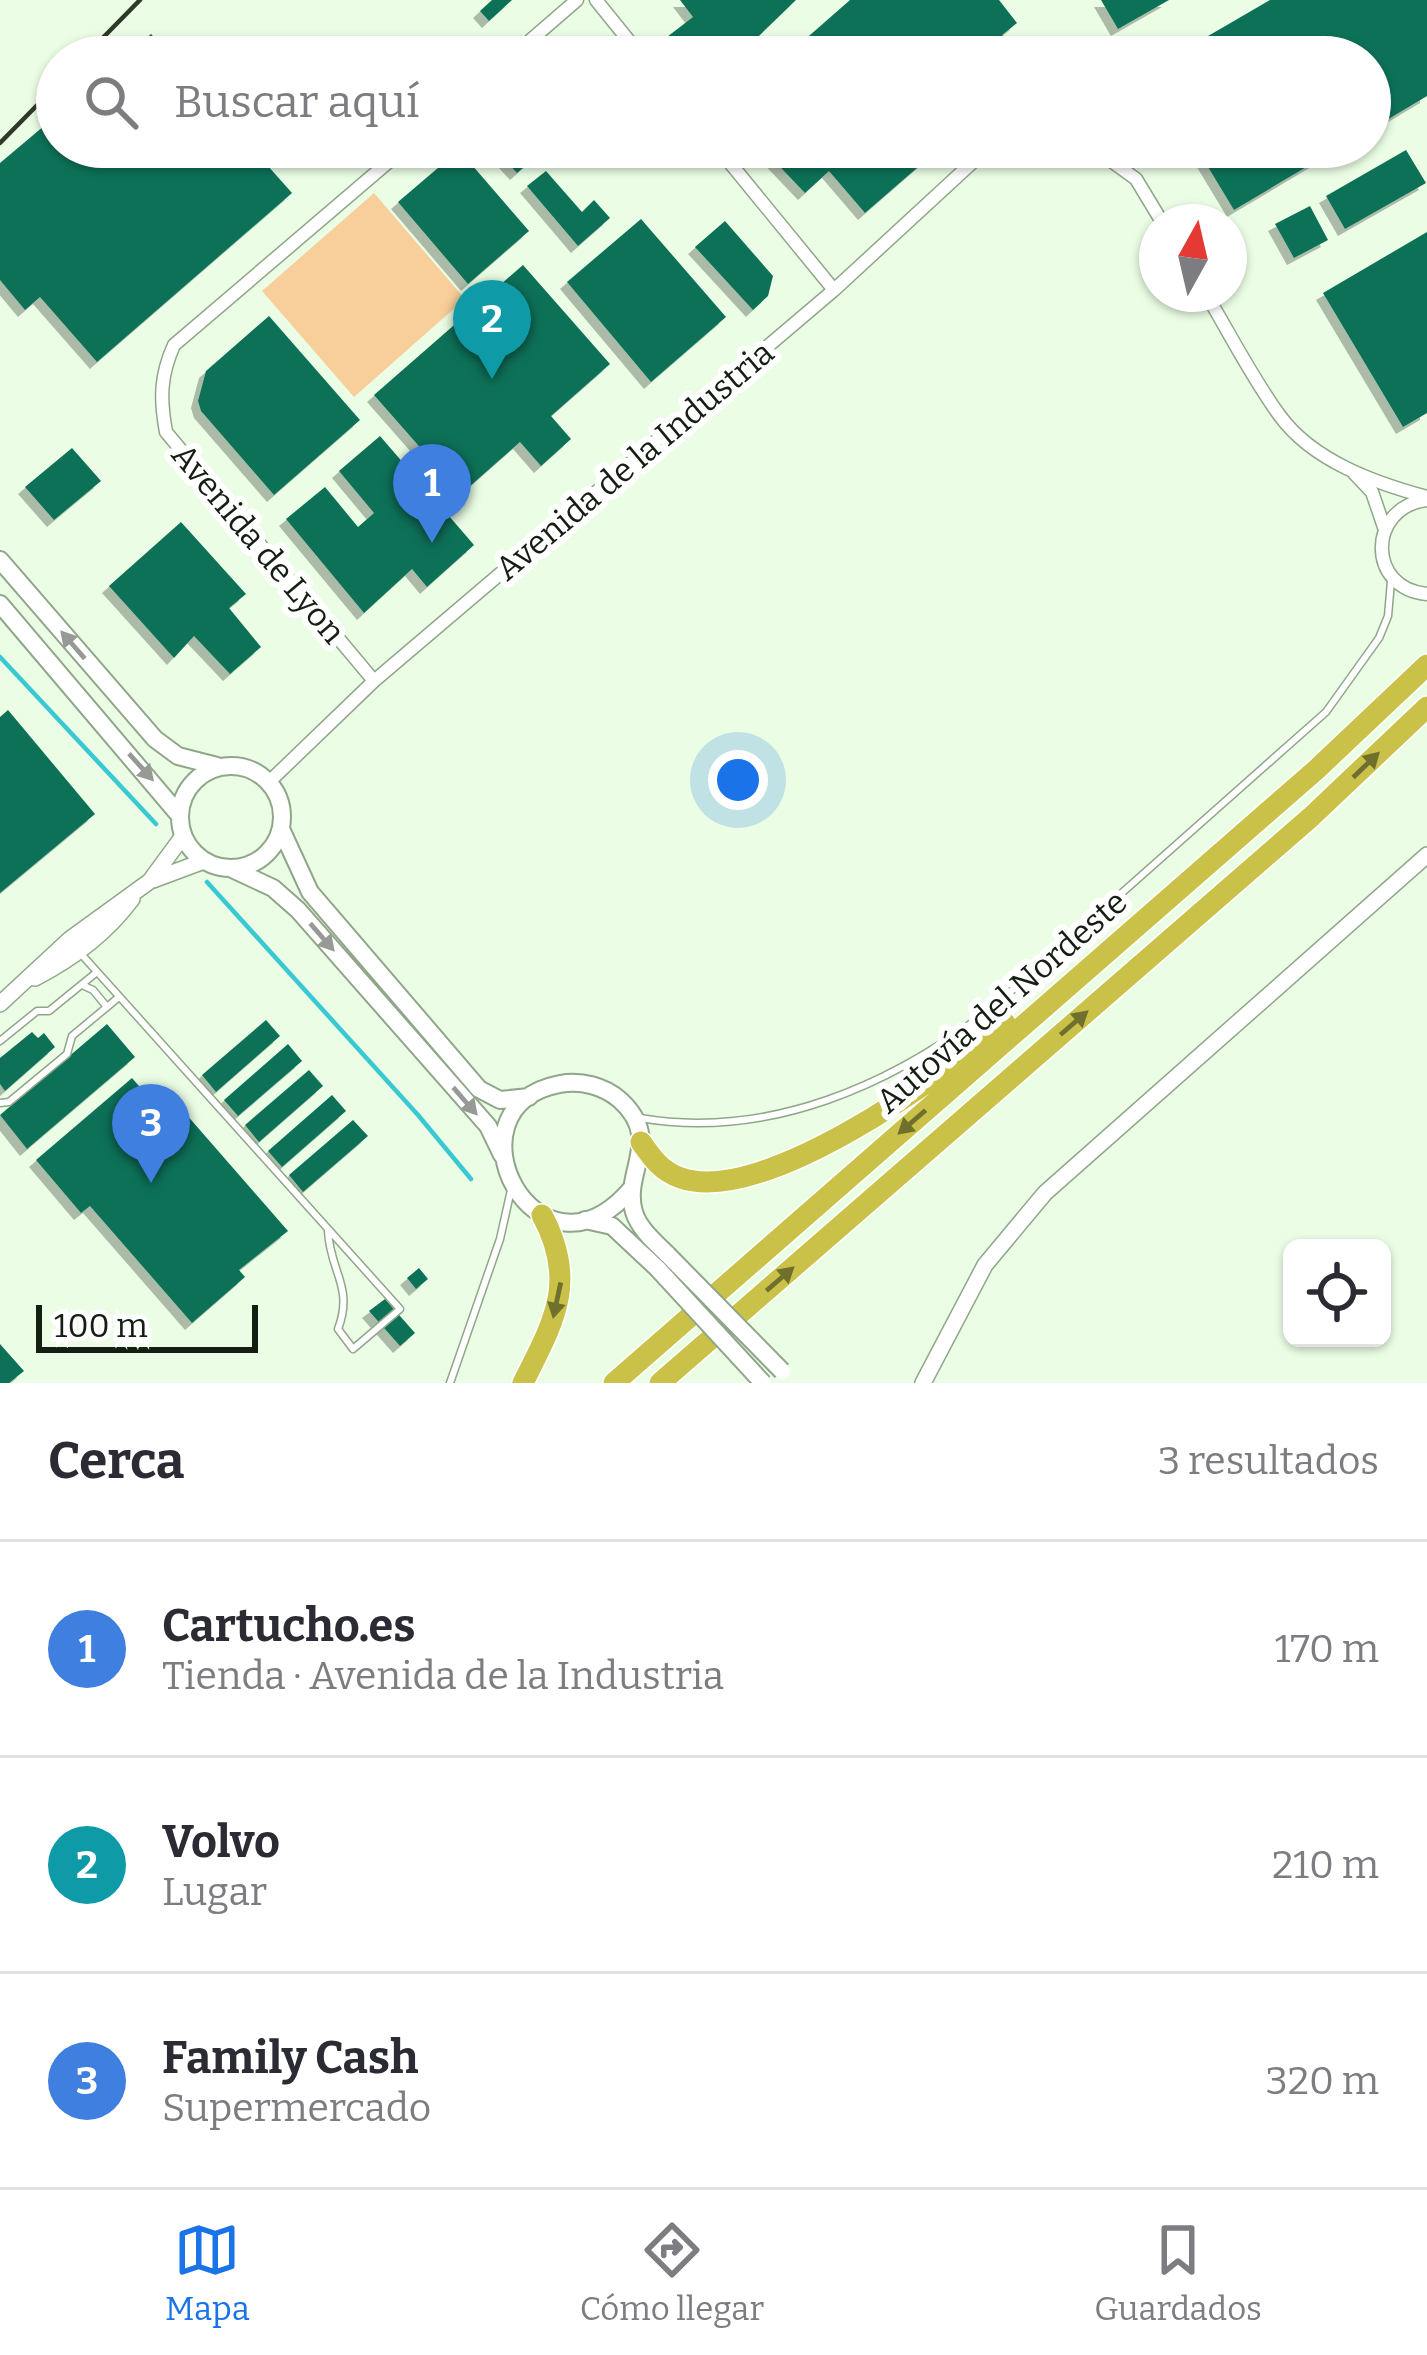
<!DOCTYPE html>
<html lang="es">
<head>
<meta charset="utf-8">
<style>
  :root { --surface:#fff; --page:#f7f7f7; --text:#2b2b33; --muted:#7c7c81; --line:#e1e1e2; --accent:#1a73e8 }
  body { margin:0; font-family:Bitter,serif; background:var(--page); color:var(--text) }
  .controls { position:absolute; right:36px; bottom:36px; display:grid; overflow:hidden; border-radius:18px; box-shadow:0 3px 9px #0004 }
  .controls button { width:108px; height:108px; display:grid; place-items:center; padding:0; border:0; border-bottom:3px solid var(--line); background:var(--surface); color:var(--text); font:60px sans-serif }
  .compass { position:absolute; left:1139px; top:204px; width:108px; height:108px; border-radius:50%; background:var(--surface); box-shadow:0 3px 9px #0004; rotate:8deg }
  .scale { position:absolute; left:36px; bottom:30px; width:222px; box-sizing:border-box; padding-left:12px; border:6px solid #151e12; border-top:0; font-size:33px; line-height:42px; white-space:nowrap; color:#151e12; -webkit-text-stroke:9px #fff; paint-order:stroke }
  .you { position:absolute; left:738px; top:780px; width:42px; height:42px; margin:-30px; border:9px solid #fff; border-radius:50%; background:#1a73e8; box-shadow:0 0 0 18px #1a73e833 }
  .badge { display:grid; place-items:center; width:78px; height:78px; border-radius:50%; background:var(--accent); color:#fff; font-size:39px; font-weight:700 }
  .pin { position:absolute; translate:-50% -99px; filter:drop-shadow(0 3px 6px #0008) }
  .pin::after { content:''; position:absolute; top:63px; width:42px; height:36px; background:inherit; clip-path:polygon(0 0,100% 0,50% 100%) }
  .list { margin:0; padding:0; list-style:none }
  h2 { display:flex; justify-content:space-between; align-items:center; height:156px; margin:0; padding:0 48px; font-size:51px }
  h2 small { font-size:39px; font-weight:400; color:var(--muted) }
  .list li { display:grid; grid-template-columns:78px 1fr auto; gap:36px; align-items:center; box-sizing:border-box; height:216px; padding:0 48px; border-top:3px solid var(--line) }
  .list b { display:block; font-size:45px; white-space:nowrap }
  .list p { margin:0; font-size:39px; white-space:nowrap; color:var(--muted) }
  .list em { font-size:39px; font-style:normal; color:var(--muted) }
  .icon { flex:none; width:66px; height:66px; fill:none; stroke:currentColor; stroke-width:2; stroke-linecap:round; stroke-linejoin:round }
  .map { position:relative; flex:none; width:1427px; height:1383px; overflow:hidden }
  .search { position:absolute; background:var(--surface); box-shadow:0 3px 9px #0004; left:36px; right:36px; top:36px; height:132px; display:flex; align-items:center; gap:30px; box-sizing:border-box; padding:0 42px; border-radius:66px; color:var(--muted); font-size:45px }
  .sheet { height:804px; background:var(--surface) }
  nav { display:flex; justify-content:space-around; align-items:center; box-sizing:border-box; height:168px; border-top:3px solid var(--line); background:var(--surface); font-size:33px; color:var(--muted) }
  nav a { display:grid; justify-items:center; gap:6px }
  nav .on { color:var(--accent) }
  .map>svg:first-child { display:block }
  .green { fill:#f8cf9a }
  .lines { fill:none; stroke-linecap:round; stroke-linejoin:round }
  .stream { stroke:#3ac9d3; stroke-width:4.5 }
  .building { fill:#0c7158; filter:url(#shadow) }
  .service-casing { stroke:#90a689; stroke-width:9 }
  .minor-casing { stroke:#90a689; stroke-width:15 }
  .tertiary-casing { stroke:#90a689; stroke-width:18 }
  .secondary-casing { stroke:#90a689; stroke-width:20 }
  .motorway-casing { stroke:#fff; stroke-width:24 }
  .service { stroke:#fff; stroke-width:6 }
  .minor { stroke:#fff; stroke-width:12 }
  .tertiary { stroke:#fff; stroke-width:15 }
  .secondary { stroke:#fff; stroke-width:16 }
  .motorway { stroke:#c9c148; stroke-width:21 }
  .rail { stroke:#2f392b; stroke-width:4.5 }
  .secondary-bridge-casing { stroke:#90a689; stroke-width:20; stroke-linecap:butt }
  .secondary-bridge { stroke:#fff; stroke-width:16 }
  .oneway { fill:#969a94 }
  .oneway2 { fill:#6f702d }
  .labels { text-anchor:middle; stroke-width:12; stroke-linejoin:round; paint-order:stroke }
  .street-label { font-size:33px; fill:#151e12; stroke:#fff }
</style>
</head>
<body>
<div class="map">
<svg width="1427" height="1383" viewBox="0 0 1427 1383">
  <defs>
    <filter id="shadow"><feDropShadow dx="-7" dy="7" stdDeviation="0" flood-color="#0004"/></filter>
  </defs>
  <rect width="100%" height="100%" fill="#ebfee5"/>
  <!-- green -->
  <path class="green" d="M 374,193 L 465,299 L 354,397 L 262,291 Z"/>
  <g class="lines">
    <!-- stream -->
    <path class="stream" d="M 0,657 L 156,824
      M 207,882 L 418,1115 L 471,1179"/>
  </g>
  <!-- building -->
  <path class="building" d="M 492,0 L 512,0 L 489,21 L 480,11 Z
    M 680,0 L 796,0 L 737,57 L 683,57 L 667,37 L 693,17 Z
    M 850,0 L 999,0 L 1017,23 L 1002,35 L 1012,46 L 1001,57 L 785,57 Z
    M 1101,0 L 1169,0 L 1118,29 Z
    M 1270,0 L 1427,0 L 1427,96 L 1370,130 L 1370,57 L 1172,57 Z
    M 151,34 L 172,57 L 124,57 Z
    M 57,115 L 57,147 L 251,147 L 292,193 L 97,362 L 40,297 L 25,310 L 0,280 L 0,163 Z
    M 493,147 L 522,147 L 532,160 L 517,173 Z
    M 761,147 L 941,147 L 865,213 L 829,171 L 805,193 Z
    M 1196,147 L 1340,147 L 1234,210 Z
    M 459,150 L 529,231 L 468,284 L 398,202 Z
    M 1406,150 L 1426,183 L 1345,229 L 1326,196 Z
    M 546,171 L 582,212 L 594,200 L 610,218 L 578,246 L 527,186 Z
    M 1310,206 L 1328,240 L 1294,258 L 1275,224 Z
    M 641,219 L 726,317 L 651,382 L 567,282 Z
    M 725,221 L 773,276 L 768,296 L 753,310 L 695,247 Z
    M 1427,232 L 1427,413 L 1403,427 L 1323,293 Z
    M 523,265 L 610,364 L 551,416 L 571,439 L 541,466 L 520,442 L 461,494 L 374,395 Z
    M 269,316 L 360,420 L 274,495 L 201,411 L 198,401 L 206,371 Z
    M 380,436 L 474,545 L 427,587 L 412,569 L 364,613 L 286,519 L 325,487 L 358,527 L 374,513 L 339,471 Z
    M 72,448 L 101,481 L 54,520 L 25,487 Z
    M 181,522 L 246,594 L 229,608 L 261,647 L 230,674 L 194,636 L 174,658 L 109,586 Z
    M 8,710 L 95,814 L 0,893 L 0,717 Z
    M 266,1020 L 280,1036 L 216,1092 L 202,1075 Z
    M 107,1024 L 135,1057 L 27,1149 L 0,1115 Z
    M 32,1032 L 38,1038 L 44,1033 L 55,1047 L 5,1091 L 0,1084 L 0,1058 Z
    M 288,1044 L 302,1061 L 238,1116 L 224,1100 Z
    M 309,1070 L 323,1086 L 259,1142 L 245,1125 Z
    M 132,1078 L 152,1101 L 165,1090 L 288,1231 L 239,1270 L 245,1277 L 192,1323 L 90,1206 L 81,1213 L 36,1160 Z
    M 332,1095 L 346,1111 L 282,1167 L 268,1151 Z
    M 353,1120 L 368,1136 L 303,1192 L 289,1175 Z
    M 419,1268 L 428,1279 L 416,1289 L 407,1278 Z
    M 385,1299 L 415,1333 L 400,1346 L 369,1311 Z
    M 0,1344 L 24,1371 L 9,1383 L 0,1383 Z"/>
  <g class="lines">
    <!-- service casing -->
    <g class="service-casing">
      <path id="service" d="M 82,955 L 400,1309 L 353,1349 L 338,1329 C 354,1287 330,1272 328,1231
        M 82,985 L 93,990 L 107,1007
        M 0,1041 L 37,1011 L 49,1011 L 97,972
        M 0,1103 L 9,1102 L 67,1054 L 72,1036 L 119,997
        M 640,1118 C 769,1140 892,1085 992,1008 L 1326,712 L 1379,638 L 1388,616 L 1391,581
        M 450,1383 L 500,1239 L 511,1190"/>
    </g>
    <!-- minor casing -->
    <g class="minor-casing">
      <path id="minor" d="M 596,0 L 642,57
        M 511,57 L 577,0
        M 717,147 L 834,290
        M 1092,147 L 1136,179 L 1162,222
        M 1206,294 C 1230,334 1252,378 1280,416 C 1313,461 1375,483 1427,497
        M 1354,473 L 1372,492 L 1384,527
        M 1426,500 C 1367,508 1367,589 1427,594
        M 374,681 L 166,432 C 160,399 160,376 174,345 L 406,147
        M 269,782 L 374,681 L 834,290 L 975,160 L 1004,147"/>
    </g>
    <!-- tertiary casing -->
    <g class="tertiary-casing">
      <path id="tertiary" d="M 153,880 L 204,861
        M 35,978 C 74,958 106,934 132,899
        M 0,1004 L 70,939 L 150,881 L 183,836
        M 923,1383 L 985,1265 L 1045,1193 L 1427,855"/>
    </g>
    <!-- secondary casing -->
    <g class="secondary-casing">
      <path id="secondary" d="M 0,560 L 155,739 L 178,756 L 217,766
        M 0,604 L 180,816
        M180 817a51 51 0 1 1 102 0a51 51 0 1 1-102 0Z
        M 281,829 L 310,892 L 479,1089 L 500,1100 L 529,1097
        M 230,868 L 273,888 L 298,910 L 488,1126 L 502,1155
        M 632,1188 C 537,1300 438,1107 560,1084 C 581,1080 604,1086 620,1100 C 664,1140 622,1172 634,1212 C 639,1229 656,1243 668,1255
        M 585,1220 L 612,1226 L 657,1268"/>
    </g>
    <!-- motorway casing -->
    <g class="motorway-casing">
      <path id="motorway" d="M 641,1142 C 652,1158 662,1172 681,1178 C 763,1206 944,1075 1005,1023
        M 523,1383 C 554,1321 578,1282 542,1215
        M 614,1383 L 1317,769 L 1427,665
        M 660,1383 L 1311,817 L 1427,707"/>
    </g>
    <!-- service -->
    <use href="#service" class="service"/>
    <!-- minor -->
    <use href="#minor" class="minor"/>
    <!-- tertiary -->
    <use href="#tertiary" class="tertiary"/>
    <!-- secondary -->
    <use href="#secondary" class="secondary"/>
    <!-- motorway -->
    <use href="#motorway" class="motorway"/>
    <!-- rail -->
    <path class="rail" d="M 84,57 L 140,0
      M 0,143 L 57,85"/>
    <!-- secondary-bridge casing -->
    <g class="secondary-bridge-casing">
      <path id="secondary-bridge" d="M 668,1255 L 782,1371
        M 657,1268 L 763,1383"/>
    </g>
    <!-- secondary-bridge -->
    <use href="#secondary-bridge" class="secondary-bridge"/>
  </g>
  <!-- one-way arrows -->
  <defs><path id="oneway-solid" d="M-6-.8H1V-3.2L6.5 0L1 3.2V.8H-6Z" transform="scale(3)"/></defs>
  <g class="oneway">
    <use href="#oneway-solid" transform="translate(73 645) rotate(-131)"/>
    <use href="#oneway-solid" transform="translate(141 767) rotate(48)"/>
    <use href="#oneway-solid" transform="translate(322 937) rotate(49)"/>
    <use href="#oneway-solid" transform="translate(465 1101) rotate(49)"/>
  </g>
  <g class="oneway2">
    <use href="#oneway-solid" transform="translate(1366 765) rotate(-44)"/>
    <use href="#oneway-solid" transform="translate(1074 1023) rotate(-41)"/>
    <use href="#oneway-solid" transform="translate(912 1122) rotate(139)"/>
    <use href="#oneway-solid" transform="translate(780 1279) rotate(-41)"/>
    <use href="#oneway-solid" transform="translate(557 1300) rotate(102)"/>
  </g>
  <g class="labels">
    <!-- street labels -->
    <g class="street-label">
      <text transform="translate(634 460) rotate(-40)" y="12">Avenida de la Industria</text>
      <text transform="translate(259 543) rotate(50)" y="12">Avenida de Lyon</text>
      <text transform="translate(1001 1001) rotate(-41)" y="12">Autovía del Nordeste</text>
    </g>
  </g>
</svg>
<div class="controls">
<button><svg class="icon" aria-label="locate" viewBox="0 0 24 24"><circle cx="12" cy="12" r="6"/><path d="M12 2v4M12 18v4M2 12h4M18 12h4"/></svg></button>
</div>
<svg class="compass" viewBox="-18 -18 36 36"><path d="M0-13l5 13h-10z" fill="#e53935"/><path d="M0 13l5-13h-10z" fill="#7c7c81"/></svg>
<div class="scale">100 m</div>
<div class="you"></div>
<div class="pin badge" style="left:432px;top:543px;background:#3f7fe0">1</div>
<div class="pin badge" style="left:492px;top:379px;background:#0f9aa8">2</div>
<div class="pin badge" style="left:151px;top:1183px;background:#3f7fe0">3</div>
<div class="search"><svg class="icon" aria-label="search" viewBox="0 0 24 24"><circle cx="10" cy="10" r="6"/><path d="M15 15l6 6"/></svg>Buscar aquí</div>
</div>
<section class="sheet">
<h2>Cerca<small>3 resultados</small></h2>
<ul class="list">
<li><span class="badge" style="background:#3f7fe0">1</span><div><b>Cartucho.es</b><p>Tienda · Avenida de la Industria</p></div><em>170 m</em></li>
<li><span class="badge" style="background:#0f9aa8">2</span><div><b>Volvo</b><p>Lugar</p></div><em>210 m</em></li>
<li><span class="badge" style="background:#3f7fe0">3</span><div><b>Family Cash</b><p>Supermercado</p></div><em>320 m</em></li>
</ul>
</section>
<nav>
<a class="on"><svg class="icon" aria-label="map" viewBox="0 0 24 24"><path d="M3 6l6-2 6 2 6-2v14l-6 2-6-2-6 2zM9 4v14M15 6v14"/></svg>Mapa</a>
<a><svg class="icon" aria-label="directions" viewBox="0 0 24 24"><path d="M12 3l9 9-9 9-9-9zM9 14v-3h6M13 9l2 2-2 2"/></svg>Cómo llegar</a>
<a><svg class="icon" aria-label="saved" viewBox="0 0 24 24"><path d="M7 4h10v16l-5-4-5 4z"/></svg>Guardados</a>
</nav>
</body>
</html>
